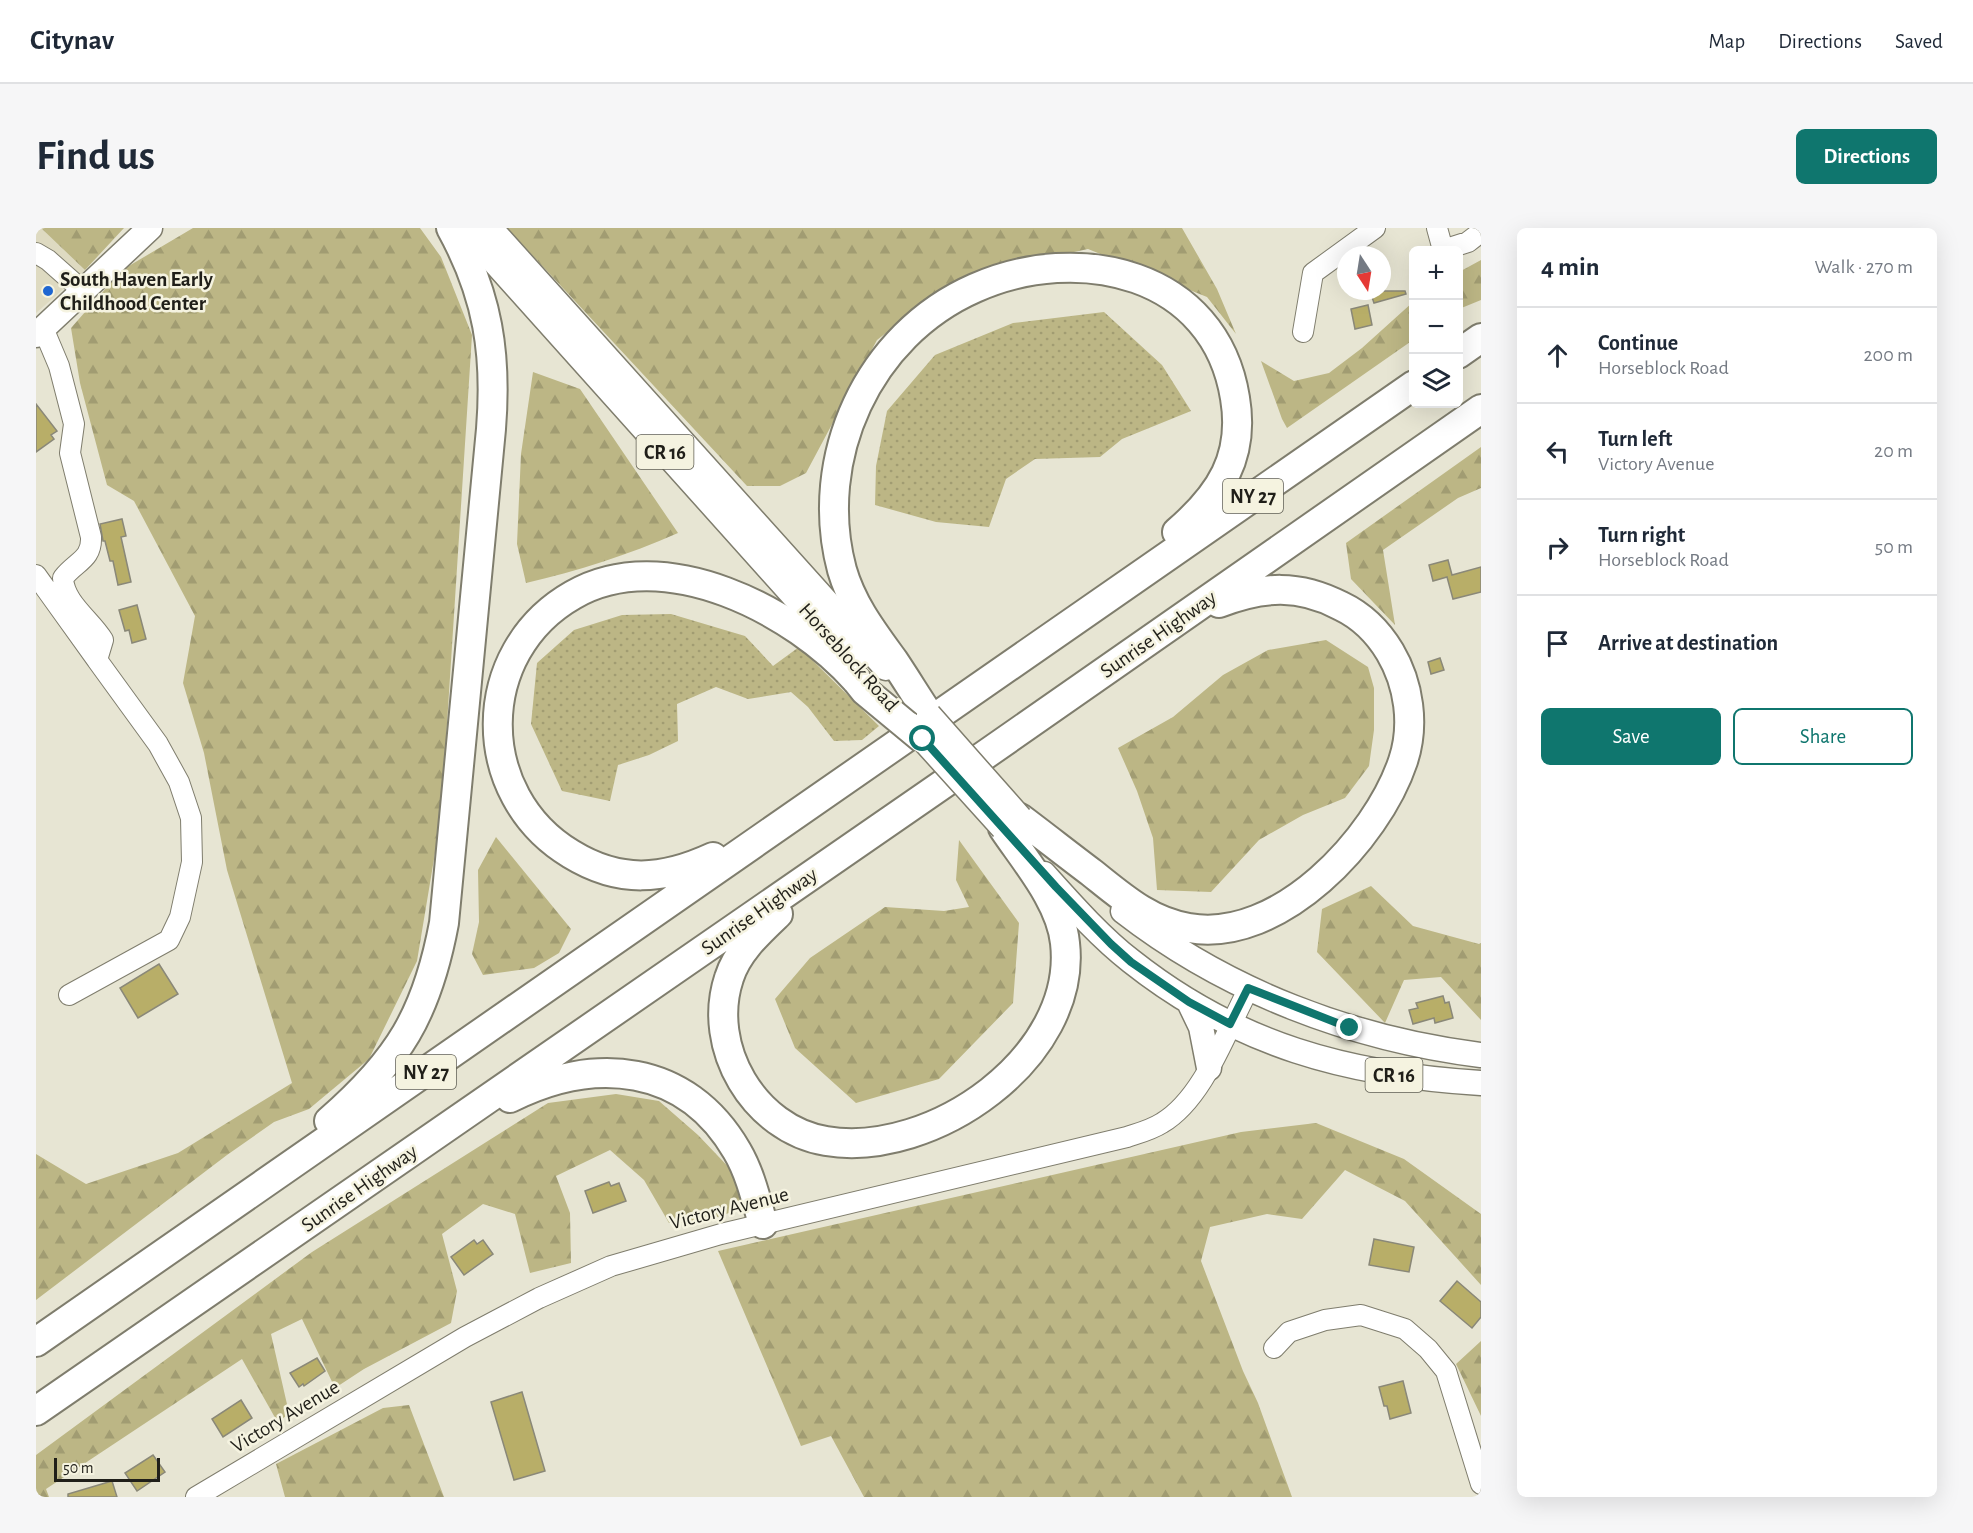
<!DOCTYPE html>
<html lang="en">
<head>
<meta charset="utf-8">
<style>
  :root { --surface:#fff; --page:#f6f6f7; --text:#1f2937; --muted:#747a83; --line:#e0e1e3; --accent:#0f766e }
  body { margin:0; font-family:"Alegreya Sans",sans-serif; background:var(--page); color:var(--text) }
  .controls { position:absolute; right:18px; top:18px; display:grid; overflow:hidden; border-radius:9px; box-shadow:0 6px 24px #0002 }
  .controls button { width:54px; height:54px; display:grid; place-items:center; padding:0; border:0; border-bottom:2px solid var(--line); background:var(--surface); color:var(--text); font:30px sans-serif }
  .compass { position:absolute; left:1301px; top:18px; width:54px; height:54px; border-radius:50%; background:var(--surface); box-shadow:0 6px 24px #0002; rotate:168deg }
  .scale { position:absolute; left:18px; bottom:15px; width:106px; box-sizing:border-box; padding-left:6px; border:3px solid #201f19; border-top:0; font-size:16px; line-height:21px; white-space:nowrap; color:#201f19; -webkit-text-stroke:4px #f5f3e0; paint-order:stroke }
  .stop { position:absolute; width:18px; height:18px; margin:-14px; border:4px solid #0f766e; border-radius:50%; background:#fff }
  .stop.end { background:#0f766e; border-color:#fff; box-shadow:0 2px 6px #0008 }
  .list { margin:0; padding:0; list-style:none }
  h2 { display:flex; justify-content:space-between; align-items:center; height:78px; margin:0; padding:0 24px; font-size:26px }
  h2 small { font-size:20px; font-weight:400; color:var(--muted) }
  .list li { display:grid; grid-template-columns:39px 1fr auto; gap:18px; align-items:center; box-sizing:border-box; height:96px; padding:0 24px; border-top:2px solid var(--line) }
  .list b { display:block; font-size:22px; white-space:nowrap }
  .list p { margin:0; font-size:20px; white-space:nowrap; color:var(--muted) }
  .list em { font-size:20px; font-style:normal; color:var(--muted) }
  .actions { display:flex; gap:12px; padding:18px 24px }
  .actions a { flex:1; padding:14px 0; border:2px solid var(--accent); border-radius:9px; text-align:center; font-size:21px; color:var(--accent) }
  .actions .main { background:var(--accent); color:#fff }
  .icon { flex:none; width:33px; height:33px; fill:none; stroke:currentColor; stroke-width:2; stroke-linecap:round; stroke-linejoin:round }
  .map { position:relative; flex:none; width:1445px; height:1269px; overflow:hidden; border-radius:9px }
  header { display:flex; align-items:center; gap:36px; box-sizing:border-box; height:84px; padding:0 30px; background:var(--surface); border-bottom:2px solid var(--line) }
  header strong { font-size:28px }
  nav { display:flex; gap:33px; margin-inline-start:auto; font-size:21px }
  .intro { display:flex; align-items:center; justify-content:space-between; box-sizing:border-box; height:144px; padding:0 36px }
  h1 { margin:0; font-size:42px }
  .button { padding:15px 27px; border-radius:9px; background:var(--accent); color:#fff; font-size:21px; font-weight:700 }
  main { display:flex; gap:36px; padding:0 36px }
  aside { flex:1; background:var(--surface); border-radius:9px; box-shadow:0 6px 24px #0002 }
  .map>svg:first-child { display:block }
  .built { fill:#dedac1 }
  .green { fill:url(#green-dots) }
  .forest { fill:url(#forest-firs) }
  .building { fill:#b8ae68; stroke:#8a8878; stroke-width:1.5 }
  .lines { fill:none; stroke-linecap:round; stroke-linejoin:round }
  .minor-casing { stroke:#7f7d6d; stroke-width:22 }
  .major-casing { stroke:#7f7d6d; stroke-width:27 }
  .highway-casing { stroke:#7f7d6d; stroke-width:32 }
  .minor { stroke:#fff; stroke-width:20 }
  .major { stroke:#fff; stroke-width:24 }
  .highway { stroke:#fff; stroke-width:28 }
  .major-bridge-casing { stroke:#7f7d6d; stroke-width:27; stroke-linecap:butt }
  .highway-bridge-casing { stroke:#7f7d6d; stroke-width:32; stroke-linecap:butt }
  .major-bridge { stroke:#fff; stroke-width:24 }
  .highway-bridge { stroke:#fff; stroke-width:28 }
  .route { stroke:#0f766e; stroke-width:8 }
  .poi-dot { fill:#1e66d1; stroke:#f5f3e0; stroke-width:2 }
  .labels { text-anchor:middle; stroke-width:5; stroke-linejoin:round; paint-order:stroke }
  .shield { fill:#f5f3e0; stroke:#605f55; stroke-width:1.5 }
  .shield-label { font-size:20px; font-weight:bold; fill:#201f19 }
  .poi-label { font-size:21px; font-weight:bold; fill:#201f19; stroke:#f5f3e0; text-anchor:start }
  .street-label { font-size:21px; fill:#201f19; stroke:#f5f3e0 }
</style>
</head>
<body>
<header>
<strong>Citynav</strong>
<nav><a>Map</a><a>Directions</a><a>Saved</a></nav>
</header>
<div class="intro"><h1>Find us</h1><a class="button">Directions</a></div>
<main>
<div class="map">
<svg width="1445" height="1269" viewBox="0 0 1445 1269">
  <defs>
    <pattern id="green-dots" width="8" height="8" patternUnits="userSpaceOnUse" patternTransform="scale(1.5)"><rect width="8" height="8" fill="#bcb685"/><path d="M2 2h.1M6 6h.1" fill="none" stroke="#a19c72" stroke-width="1.8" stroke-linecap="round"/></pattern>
    <pattern id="forest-firs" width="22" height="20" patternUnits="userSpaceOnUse" patternTransform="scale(1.5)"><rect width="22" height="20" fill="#bcb685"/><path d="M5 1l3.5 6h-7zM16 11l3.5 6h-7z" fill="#a19c72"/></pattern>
  </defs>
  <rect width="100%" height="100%" fill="#e7e5d3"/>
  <!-- built -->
  <path class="built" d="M 0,0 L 5,0 L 49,42 L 0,85 Z"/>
  <!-- green -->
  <path class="green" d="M 1068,84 L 1126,137 L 1155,183 L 1086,211 L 1064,229 L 999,231 L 970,251 L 953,299 L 900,294 L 839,277 L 840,238 L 851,183 L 899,127 L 977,95 Z
    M 635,386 L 709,408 L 737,438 L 763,419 L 843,498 L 826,512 L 798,513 L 772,479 L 755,464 L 712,471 L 680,459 L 641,476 L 642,513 L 613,527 L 582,537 L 574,573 L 526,563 L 495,496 L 501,435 L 538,402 L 586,387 Z"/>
  <!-- forest -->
  <path class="forest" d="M 5,0 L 88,0 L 49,42 Z
    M 157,0 L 384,0 L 405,29 L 436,107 L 405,589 L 381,733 L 333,831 L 273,881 L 238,894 L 191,927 L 0,1072 L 0,926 L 50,956 L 142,925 L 256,855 L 191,642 L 168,525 L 147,455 L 159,388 L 98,273 L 71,257 L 44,155 L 35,100 L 86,42 Z
    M 471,0 L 1146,0 L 1181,61 L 1200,106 L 1171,69 L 1052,21 L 958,41 L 900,66 L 841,112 L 770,245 L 744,258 L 711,258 Z
    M 1445,32 L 1445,72 L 1423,81 L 1423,44 Z
    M 1377,74 L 1377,112 L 1251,200 L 1246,191 L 1225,133 L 1258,153 L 1293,145 L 1326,120 Z
    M 497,144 L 544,161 L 642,305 C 592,327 542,343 490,355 L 481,316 L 485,226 Z
    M 1445,219 L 1445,260 L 1422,270 L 1347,322 L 1359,397 L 1315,351 L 1310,315 Z
    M 1290,412 L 1332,439 L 1338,460 L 1338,502 L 1333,538 L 1309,570 L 1267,587 L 1223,612 L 1175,664 L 1121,662 L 1117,610 L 1101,563 L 1082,520 L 1137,489 L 1187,447 L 1232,422 Z
    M 460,609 L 535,701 L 523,725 L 498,740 L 447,747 L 436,726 L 443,694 L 442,642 Z
    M 923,612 L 983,695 L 977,775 L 903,851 L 820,875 L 759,820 L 739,771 L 774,730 L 849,679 L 908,683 L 933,679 L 920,652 Z
    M 1335,658 L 1377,698 L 1443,716 L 1445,715 L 1445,792 L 1405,749 L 1368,752 L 1349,795 L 1281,724 L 1286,681 Z
    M 580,866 L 623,873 L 662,907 L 701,948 L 705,970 L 693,985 L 664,995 L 633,995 L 608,952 L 574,922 L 520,948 L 534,985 L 535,1035 L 494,1045 L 479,986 L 447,976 L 406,1006 L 421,1063 L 415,1095 L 328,1141 L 299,1160 L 266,1091 L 235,1106 L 253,1185 L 242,1195 L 206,1131 L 10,1261 L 13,1269 L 0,1269 L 0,1227 L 276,1024 L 512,875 Z
    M 1280,895 L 1368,931 L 1445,986 L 1445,1057 L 1369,973 L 1309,942 L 1266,991 L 1231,986 L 1174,999 L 1165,1033 L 1207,1143 L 1222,1175 L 1256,1269 L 828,1269 L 795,1208 L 765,1218 L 682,1023 L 1205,904 Z
    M 1445,1113 L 1445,1188 L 1420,1136 Z
    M 373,1177 L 408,1269 L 249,1269 L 240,1236 L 347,1180 Z"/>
  <!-- building -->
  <path class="building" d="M 1334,63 L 1369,63 L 1370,66 L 1338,75 Z
    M 1332,77 L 1336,97 L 1319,101 L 1315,81 Z
    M 0,176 L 21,203 L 15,207 L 18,211 L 0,224 Z
    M 86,291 L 90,308 L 85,309 L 95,354 L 82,357 L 77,333 L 74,333 L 69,313 L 67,313 L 64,296 Z
    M 1412,332 L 1416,347 L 1445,339 L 1445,364 L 1417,371 L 1411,349 L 1397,353 L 1393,337 Z
    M 101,377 L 110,411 L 96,415 L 93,402 L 89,403 L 83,382 Z
    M 1404,430 L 1408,442 L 1395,446 L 1392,434 Z
    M 123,736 L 142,766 L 102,790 L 84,760 Z
    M 1407,768 L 1409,775 L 1413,774 L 1417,790 L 1399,795 L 1398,790 L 1377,796 L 1373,782 L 1382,780 L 1380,775 Z
    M 573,954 L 575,958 L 583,955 L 590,973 L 557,985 L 549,963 Z
    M 1338,1011 L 1378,1019 L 1373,1044 L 1333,1037 Z
    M 438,1012 L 441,1016 L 447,1012 L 457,1026 L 428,1047 L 415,1029 Z
    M 1421,1053 L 1445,1074 L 1445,1089 L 1436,1100 L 1404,1073 Z
    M 281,1130 L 289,1143 L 268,1158 L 267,1156 L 263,1159 L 254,1145 Z
    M 1367,1153 L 1375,1185 L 1354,1191 L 1351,1178 L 1348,1178 L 1343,1159 Z
    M 486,1164 L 509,1243 L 478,1252 L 455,1174 Z
    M 205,1172 L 216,1190 L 187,1209 L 176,1191 Z
    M 117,1227 L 129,1244 L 101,1263 L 89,1245 Z
    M 76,1253 L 81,1269 L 32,1269 L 32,1266 Z"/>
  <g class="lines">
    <!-- minor casing -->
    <g class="minor-casing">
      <path id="minor" d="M 1401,0 L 1407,22 L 1432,14 L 1445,4
        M 0,25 L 12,32 L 47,63
        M 7,100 L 23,138 L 38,196 L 34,225 L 55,309 C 56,332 40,333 27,350 C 28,375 55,392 67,412 L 61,432 L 122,516 L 143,554 L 155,590 L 156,634 L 144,689 L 133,712 L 33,767
        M 1267,104 L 1277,45 L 1339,0
        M 0,347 L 61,432
        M 1238,1120 L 1253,1104 L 1289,1092 L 1325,1087 L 1369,1101 L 1392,1121 L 1410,1143 L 1445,1256
        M 160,1269 L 429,1109 L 503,1070 L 575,1038 L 685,1006 L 1091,909 C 1103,905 1115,902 1126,895 C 1168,870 1190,803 1213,760"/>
    </g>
    <!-- major casing -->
    <g class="major-casing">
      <path id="major" d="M 428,0 L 817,434
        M 454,0 L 850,440
        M 0,107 L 114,0
        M 1008,646 C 1035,676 1063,708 1095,733 C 1201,817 1312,847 1445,855
        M 1087,683 C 1190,763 1316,811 1445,827
        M 1153,774 L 1165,799 L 1173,840"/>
    </g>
    <!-- highway casing -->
    <g class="highway-casing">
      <path id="highway" d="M 1422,126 L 1445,110
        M 893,487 C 881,469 870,451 858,433 C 837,404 816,377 806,342 C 776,230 832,107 939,60 C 1042,14 1179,44 1199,170 C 1209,229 1184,267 1141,304
        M 984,590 C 1008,608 1032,627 1056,645 C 1086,669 1114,694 1153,700 C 1243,716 1341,611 1367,533 C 1379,497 1373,456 1354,424 C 1342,404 1326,388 1305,378 C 1263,356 1227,358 1183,375
        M 677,629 C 627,652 584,656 535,626 C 437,567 437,424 537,367 C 628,314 759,383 821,453
        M 742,686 C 723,704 701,724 693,750 C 670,819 718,901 790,913 C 896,931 1042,829 1029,715 C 1025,674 989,633 967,600
        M 474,870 C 558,828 650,835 701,923 C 714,945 720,971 727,996
        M 293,893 C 363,832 391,786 408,695 L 455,201 C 461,126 452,67 415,0
        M 0,1114 L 1378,157
        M 0,1183 L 913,552 L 1445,181"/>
    </g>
    <!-- minor -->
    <use href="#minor" class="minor"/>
    <!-- major -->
    <use href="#major" class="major"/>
    <!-- highway -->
    <use href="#highway" class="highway"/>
    <!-- major-bridge casing -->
    <g class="major-bridge-casing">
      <path id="major-bridge" d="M 893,487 L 984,590
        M 874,497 L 967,600"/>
    </g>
    <!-- highway-bridge casing -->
    <g class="highway-bridge-casing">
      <path id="highway-bridge" d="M 821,453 L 829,463 L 887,511"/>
    </g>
    <!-- major-bridge -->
    <use href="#major-bridge" class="major-bridge"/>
    <!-- highway-bridge -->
    <use href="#highway-bridge" class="highway-bridge"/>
  </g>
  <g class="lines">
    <!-- route -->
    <path class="route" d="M 887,511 L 1020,659 L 1075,716 L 1095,734 L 1153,774 L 1194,796 L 1212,760 L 1314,800"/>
  </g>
  <!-- markers -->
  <circle class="poi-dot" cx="12" cy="63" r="6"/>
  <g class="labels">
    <!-- shield labels -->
    <g class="shield">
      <rect x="600.5" y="207" width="57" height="34" rx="4.5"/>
      <rect x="1187" y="251" width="60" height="34" rx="4.5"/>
      <rect x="360" y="827" width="60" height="34" rx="4.5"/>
      <rect x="1329.5" y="830" width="57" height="34" rx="4.5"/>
    </g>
    <g class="shield-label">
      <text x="629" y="231">CR 16</text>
      <text x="1217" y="275">NY 27</text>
      <text x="390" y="851">NY 27</text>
      <text x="1358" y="854">CR 16</text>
    </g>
    <!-- poi labels -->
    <g class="poi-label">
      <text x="24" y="58">South Haven Early<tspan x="24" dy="24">Childhood Center</tspan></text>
    </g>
    <!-- street labels -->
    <g class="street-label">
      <text transform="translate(1122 406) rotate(-35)" y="7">Sunrise Highway</text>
      <text transform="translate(813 429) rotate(48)" y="7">Horseblock Road</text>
      <text transform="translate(723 683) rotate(-35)" y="7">Sunrise Highway</text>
      <text transform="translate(323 960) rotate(-35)" y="7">Sunrise Highway</text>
      <text transform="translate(693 980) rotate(-14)" y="7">Victory Avenue</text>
      <text transform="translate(249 1188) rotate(-31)" y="7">Victory Avenue</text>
    </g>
  </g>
</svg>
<div class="controls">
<button>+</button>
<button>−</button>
<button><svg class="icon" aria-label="layers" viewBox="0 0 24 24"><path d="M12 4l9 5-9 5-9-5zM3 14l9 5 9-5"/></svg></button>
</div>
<svg class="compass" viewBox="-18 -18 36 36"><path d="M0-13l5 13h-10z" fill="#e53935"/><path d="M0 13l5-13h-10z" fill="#747a83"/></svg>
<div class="scale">50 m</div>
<div class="stop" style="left:887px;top:511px"></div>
<div class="stop end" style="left:1314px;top:800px"></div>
</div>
<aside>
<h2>4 min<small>Walk · 270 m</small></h2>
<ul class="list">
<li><svg class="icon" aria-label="ahead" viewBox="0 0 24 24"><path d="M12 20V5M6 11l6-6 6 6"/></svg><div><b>Continue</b><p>Horseblock Road</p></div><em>200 m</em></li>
<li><svg class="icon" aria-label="left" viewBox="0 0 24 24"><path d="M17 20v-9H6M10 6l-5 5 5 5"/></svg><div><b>Turn left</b><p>Victory Avenue</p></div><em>20 m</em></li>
<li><svg class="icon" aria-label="right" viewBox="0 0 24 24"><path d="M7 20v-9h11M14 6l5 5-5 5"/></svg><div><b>Turn right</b><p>Horseblock Road</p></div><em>50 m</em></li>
<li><svg class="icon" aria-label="arrive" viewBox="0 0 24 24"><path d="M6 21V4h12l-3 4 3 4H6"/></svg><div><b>Arrive at destination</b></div></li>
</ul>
<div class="actions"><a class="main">Save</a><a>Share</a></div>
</aside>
</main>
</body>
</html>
